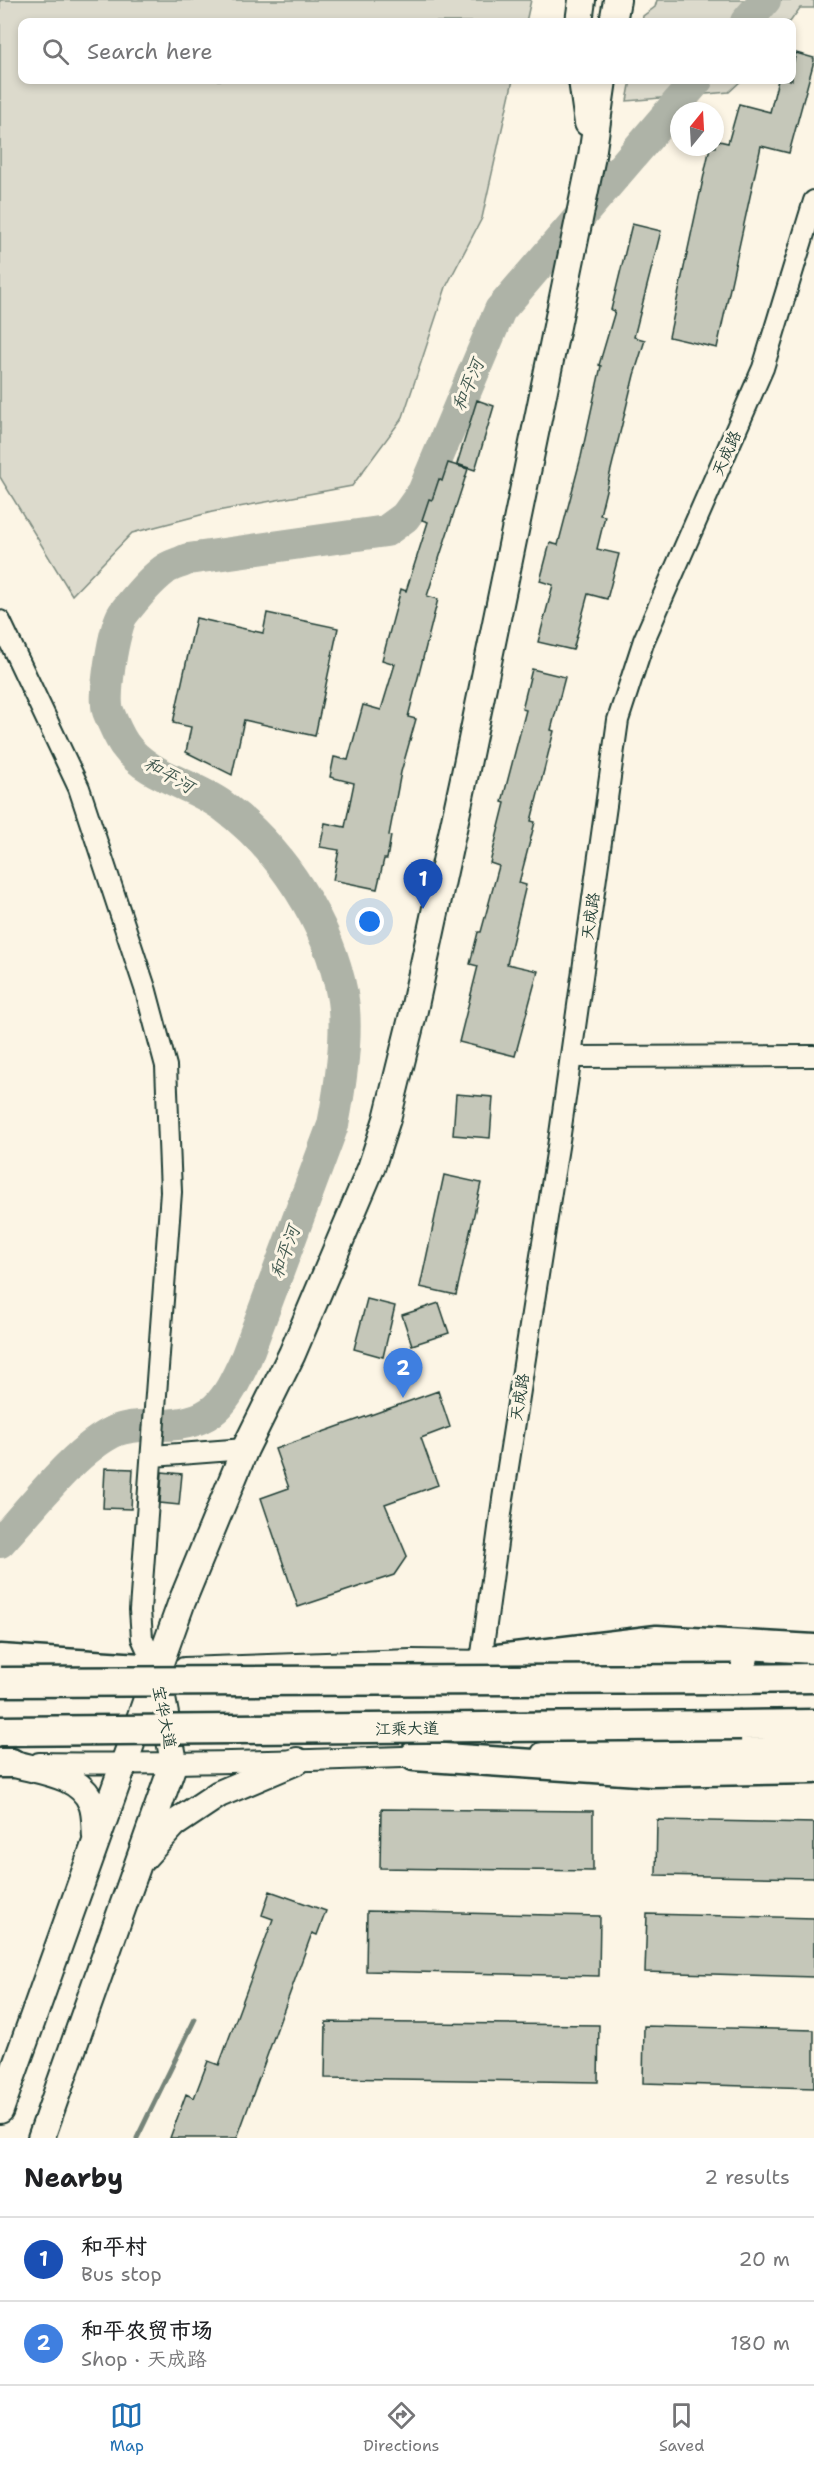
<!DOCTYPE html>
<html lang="en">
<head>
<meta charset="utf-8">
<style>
  :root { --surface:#fff; --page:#f2f2f2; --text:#202124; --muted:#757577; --line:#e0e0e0; --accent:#1f6fb2 }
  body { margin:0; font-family:"Shantell Sans","LXGW WenKai TC",sans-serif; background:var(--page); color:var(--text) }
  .compass { position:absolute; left:670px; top:102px; width:54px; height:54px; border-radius:50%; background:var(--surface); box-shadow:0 3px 9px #0003; rotate:18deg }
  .you { position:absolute; left:370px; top:922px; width:21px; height:21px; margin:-15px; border:4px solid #fff; border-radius:50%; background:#1a73e8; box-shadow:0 0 0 9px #1a73e833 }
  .badge { display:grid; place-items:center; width:39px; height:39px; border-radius:50%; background:var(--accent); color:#fff; font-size:20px; font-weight:700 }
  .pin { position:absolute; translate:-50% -50px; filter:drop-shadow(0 2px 3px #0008) }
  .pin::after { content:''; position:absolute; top:32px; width:21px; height:18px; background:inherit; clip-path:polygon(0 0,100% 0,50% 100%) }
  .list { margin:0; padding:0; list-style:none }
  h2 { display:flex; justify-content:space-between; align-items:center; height:78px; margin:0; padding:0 24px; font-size:26px }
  h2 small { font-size:20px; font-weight:400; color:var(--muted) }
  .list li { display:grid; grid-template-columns:39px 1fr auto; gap:18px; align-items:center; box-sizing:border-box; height:84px; padding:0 24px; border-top:2px solid var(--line) }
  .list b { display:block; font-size:22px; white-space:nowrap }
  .list p { margin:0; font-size:20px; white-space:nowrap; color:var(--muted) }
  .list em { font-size:20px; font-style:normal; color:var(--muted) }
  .icon { flex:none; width:33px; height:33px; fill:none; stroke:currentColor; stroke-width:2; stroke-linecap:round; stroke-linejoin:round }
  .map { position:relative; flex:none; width:814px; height:2138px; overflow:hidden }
  .search { position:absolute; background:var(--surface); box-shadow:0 3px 9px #0003; left:18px; right:18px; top:18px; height:66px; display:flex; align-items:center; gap:15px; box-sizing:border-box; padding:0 21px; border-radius:12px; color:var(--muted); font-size:22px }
  .sheet { height:246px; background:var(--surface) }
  nav { display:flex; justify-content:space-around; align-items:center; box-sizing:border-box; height:84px; border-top:2px solid var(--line); background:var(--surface); font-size:16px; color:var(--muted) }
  nav a { display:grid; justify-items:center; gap:3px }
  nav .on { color:var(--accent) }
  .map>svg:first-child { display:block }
  .green { fill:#dcdacc; stroke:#7e8c80; stroke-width:1.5 }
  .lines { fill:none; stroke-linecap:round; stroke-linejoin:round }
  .stream { stroke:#758479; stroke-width:5 }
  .river { stroke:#aeb3a7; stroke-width:32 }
  .building { fill:#c5c7b9; stroke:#1f3d34; stroke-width:1.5 }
  .minor-casing { stroke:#1f3d34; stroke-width:24 }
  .major-casing { stroke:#1f3d34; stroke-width:30 }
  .highway-casing { stroke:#1f3d34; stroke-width:33 }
  .minor { stroke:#fcf5e5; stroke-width:20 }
  .major { stroke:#fcf5e5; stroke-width:26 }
  .highway { stroke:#fcf5e5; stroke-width:28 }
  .highway-bridge-casing { stroke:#1f3d34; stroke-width:33; stroke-linecap:butt }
  .highway-bridge { stroke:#fcf5e5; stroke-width:28 }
  .labels { text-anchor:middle; stroke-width:6; stroke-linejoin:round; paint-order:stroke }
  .street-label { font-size:16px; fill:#1f3d34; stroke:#fcf5e5 }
  .water-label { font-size:18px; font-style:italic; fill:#435a51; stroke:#fcf5e5 }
</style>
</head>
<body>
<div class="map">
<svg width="814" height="2138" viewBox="0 0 814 2138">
  <rect width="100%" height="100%" fill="#fcf5e5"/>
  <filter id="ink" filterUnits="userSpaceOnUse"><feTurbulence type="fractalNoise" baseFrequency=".0167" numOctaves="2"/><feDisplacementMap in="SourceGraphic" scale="12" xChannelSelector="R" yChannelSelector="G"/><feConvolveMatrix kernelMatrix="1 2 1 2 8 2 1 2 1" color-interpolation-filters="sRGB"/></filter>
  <g filter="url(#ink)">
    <!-- green -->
    <path class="green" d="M 0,0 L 531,0 L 526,22 L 22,22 L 22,80 L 513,80 L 482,218 L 446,287 L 403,417 L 352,486 L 212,512 L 132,533 L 72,595 L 0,477 Z
      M 657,0 L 814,0 L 814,8 L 800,8 L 790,22 L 642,22 L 643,16 L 655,7 Z
      M 631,80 L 742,80 L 729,92 L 627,101 Z"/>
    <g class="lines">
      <!-- stream -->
      <path class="stream" d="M 137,2138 L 195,2019"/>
      <!-- river -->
      <path class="river" d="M 746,22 L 765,0
        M 0,1542 C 32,1508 73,1451 115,1431 C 129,1425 145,1426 160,1425 C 214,1424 225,1404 246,1358 L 333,1125 C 340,1089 349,1029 342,994 C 329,923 281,849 223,806 C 192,783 147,777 124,744 C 118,735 112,721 108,711 C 103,695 114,627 123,614 C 133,601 151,580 164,570 C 170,565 181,563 188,559 L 386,531 L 405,517 L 423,492 L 500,310 L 697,80"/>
    </g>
    <!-- building -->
    <path class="building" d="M 796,53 L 814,58 L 814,61 L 789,153 L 761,146 L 717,348 L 669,337 L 710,147 L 715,147 L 715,140 L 728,143 L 739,104 L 770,112 L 778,80 L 792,80 L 792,68 Z
      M 632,224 L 661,231 L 634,337 L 645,340 L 634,375 L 600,515 L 605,516 L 597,549 L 619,554 L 607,599 L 588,594 L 573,650 L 538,642 L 553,585 L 540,581 L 550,543 L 558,545 L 581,457 L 601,366 L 599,365 L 615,311 L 611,310 Z
      M 477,400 L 494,406 L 475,470 L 457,464 Z
      M 448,463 L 468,469 L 427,596 L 438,599 L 408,717 L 416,719 L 401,772 L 389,835 L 391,836 L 387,859 L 384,859 L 377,889 L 333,880 L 339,850 L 320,847 L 325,823 L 345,827 L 354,783 L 330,777 L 334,757 L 348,760 L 363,705 L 381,710 L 395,664 L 382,660 L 401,589 L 406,591 L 428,522 L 422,520 L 429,499 L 432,500 L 439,479 L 442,481 Z
      M 267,613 L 338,628 L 315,736 L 244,720 L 232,775 L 186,752 L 191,727 L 173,723 L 196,618 L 263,633 Z
      M 532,669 L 565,677 L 551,730 L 554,731 L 531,821 L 535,822 L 519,883 L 526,885 L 507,964 L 538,971 L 515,1056 L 459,1042 L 478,966 L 470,964 L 478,932 L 481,932 L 499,866 L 490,863 L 505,803 L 502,802 L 526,710 L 522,709 Z
      M 456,1094 L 493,1097 L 490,1138 L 453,1135 Z
      M 444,1175 L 481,1183 L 456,1295 L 420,1287 Z
      M 367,1299 L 395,1306 L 383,1357 L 354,1349 Z
      M 439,1303 L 449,1333 L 412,1345 L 402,1315 Z
      M 438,1391 L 450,1427 L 421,1438 L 438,1485 L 385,1504 L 407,1556 L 394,1575 L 298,1607 L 261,1498 L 289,1488 L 275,1449 Z
      M 105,1468 L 133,1469 L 131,1509 L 103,1508 Z
      M 162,1472 L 182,1474 L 179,1505 L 160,1503 Z
      M 381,1809 L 593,1811 L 593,1871 L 380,1868 Z
      M 657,1820 L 814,1823 L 814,1878 L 656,1875 Z
      M 270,1891 L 326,1911 L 317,1935 L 312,1933 L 237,2138 L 170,2138 L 186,2094 L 194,2098 L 208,2061 L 219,2065 L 273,1919 L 262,1915 Z
      M 367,1911 L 600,1916 L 599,1976 L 366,1971 Z
      M 647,1914 L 814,1918 L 814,1977 L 645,1972 Z
      M 326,2022 L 599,2025 L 598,2082 L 325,2078 Z
      M 644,2026 L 814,2030 L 814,2088 L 643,2083 Z"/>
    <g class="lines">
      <!-- minor casing -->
      <g class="minor-casing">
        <path id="minor" d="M 0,621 L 79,788 L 146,991 L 166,1066 L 171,1192 L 140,1610 L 142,1638 L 156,1669
          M 571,1057 L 814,1056
          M 153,1456 L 245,1449
          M 586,1660 L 748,1658
          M 481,1661 L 503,1499 L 560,1134 L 618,720 L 644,640 L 763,368 L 814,201
          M 184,1668 L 411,1660 L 493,1661
          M 542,1753 L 814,1747
          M 39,1763 C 168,1765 297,1761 426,1756"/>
      </g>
      <!-- major casing -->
      <g class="major-casing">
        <path id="major" d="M 579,22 L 582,0
          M 613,22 L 617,0
          M 582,80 L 588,123
          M 11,1763 C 39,1771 81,1774 92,1804 C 96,1814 95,1827 96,1837
          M 143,1858 L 174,1824 L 219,1794 L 297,1761
          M 0,2110 L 181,1604 L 245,1449 L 292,1354 L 371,1168 L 387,1119 L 414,1010 L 466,769 L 592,156 L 603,80
          M 41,2138 L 174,1762 L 157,1672"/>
      </g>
      <!-- highway casing -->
      <g class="highway-casing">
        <path id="highway" d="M 0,1659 L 156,1669
          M 481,1661 L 657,1640 L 814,1649
          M 732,1679 L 814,1678
          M 741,1725 L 814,1724
          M 414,1756 L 653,1772 L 814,1769
          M 0,1763 L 11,1763"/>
      </g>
      <!-- minor -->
      <use href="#minor" class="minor"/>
      <!-- major -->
      <use href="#major" class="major"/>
      <!-- highway -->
      <use href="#highway" class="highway"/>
      <!-- highway-bridge casing -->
      <g class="highway-bridge-casing">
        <path id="highway-bridge" d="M 0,1682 L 732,1679
          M 0,1731 L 741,1725"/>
      </g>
      <!-- highway-bridge -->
      <use href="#highway-bridge" class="highway-bridge"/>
    </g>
  </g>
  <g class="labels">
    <!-- street labels -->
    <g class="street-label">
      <text transform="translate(726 453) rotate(-66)" y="6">天成路</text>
      <text transform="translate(590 916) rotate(-82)" y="6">天成路</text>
      <text transform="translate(519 1397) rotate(-81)" y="6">天成路</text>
      <text transform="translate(165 1717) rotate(79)" y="6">宝华大道</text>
      <text transform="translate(407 1728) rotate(-1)" y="6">江乘大道</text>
    </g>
    <!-- water labels -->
    <g class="water-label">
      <text transform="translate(468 385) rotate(-67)" y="6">和平河</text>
      <text transform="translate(169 775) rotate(30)" y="6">和平河</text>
      <text transform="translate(285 1252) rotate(-70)" y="6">和平河</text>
    </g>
  </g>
</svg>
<svg class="compass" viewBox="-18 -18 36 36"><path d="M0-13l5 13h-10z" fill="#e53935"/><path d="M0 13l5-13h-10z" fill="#757577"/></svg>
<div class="you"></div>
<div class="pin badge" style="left:423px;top:909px;background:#1a4fb4">1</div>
<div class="pin badge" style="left:403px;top:1398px;background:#3f7fe0">2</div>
<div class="search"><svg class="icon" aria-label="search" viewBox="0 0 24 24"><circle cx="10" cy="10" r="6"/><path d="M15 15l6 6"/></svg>Search here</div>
</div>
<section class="sheet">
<h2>Nearby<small>2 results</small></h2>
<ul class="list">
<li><span class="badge" style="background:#1a4fb4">1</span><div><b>和平村</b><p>Bus stop</p></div><em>20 m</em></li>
<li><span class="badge" style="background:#3f7fe0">2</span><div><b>和平农贸市场</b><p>Shop · 天成路</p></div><em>180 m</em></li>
</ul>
</section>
<nav>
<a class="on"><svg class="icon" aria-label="map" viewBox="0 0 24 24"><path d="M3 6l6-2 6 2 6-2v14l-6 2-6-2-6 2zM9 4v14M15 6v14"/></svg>Map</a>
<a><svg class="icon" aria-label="directions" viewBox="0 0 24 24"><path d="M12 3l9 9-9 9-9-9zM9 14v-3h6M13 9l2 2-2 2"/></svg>Directions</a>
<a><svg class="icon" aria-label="saved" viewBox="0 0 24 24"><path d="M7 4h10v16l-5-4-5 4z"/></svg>Saved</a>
</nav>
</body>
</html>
